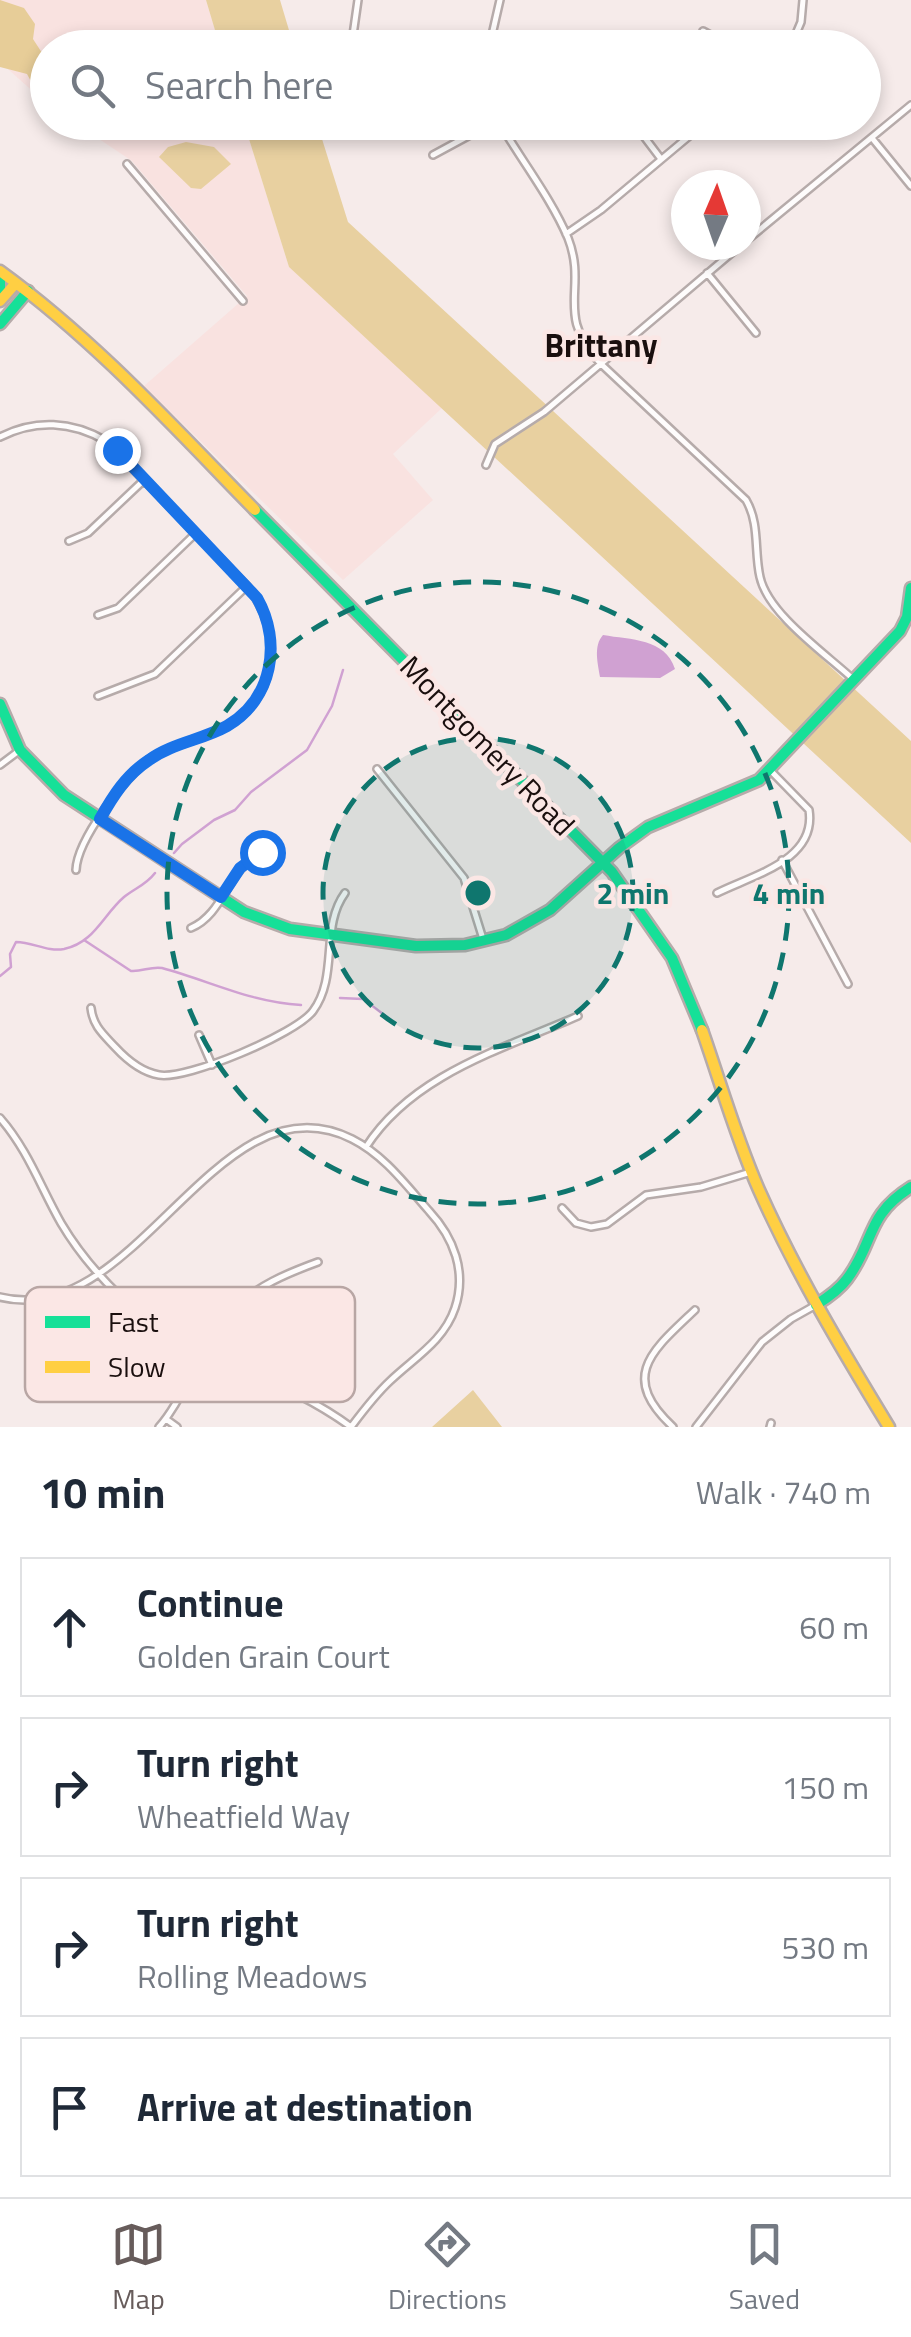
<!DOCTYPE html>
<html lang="en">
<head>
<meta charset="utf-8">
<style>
  :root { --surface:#fff; --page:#f6f6f7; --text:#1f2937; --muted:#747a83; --line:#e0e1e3; --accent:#675c5b }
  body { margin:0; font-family:"Titillium Web",sans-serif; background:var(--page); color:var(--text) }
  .compass { position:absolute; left:671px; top:170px; width:90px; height:90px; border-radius:50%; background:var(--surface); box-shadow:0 5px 15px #0003; rotate:2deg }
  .stop { position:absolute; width:30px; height:30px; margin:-22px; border:8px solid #1a73e8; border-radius:50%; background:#fff }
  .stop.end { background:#1a73e8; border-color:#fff; box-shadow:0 2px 10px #0008 }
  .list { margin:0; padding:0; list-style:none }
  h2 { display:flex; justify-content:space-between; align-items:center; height:130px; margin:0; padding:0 40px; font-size:42px }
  h2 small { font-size:32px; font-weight:400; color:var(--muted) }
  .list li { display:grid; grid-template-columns:65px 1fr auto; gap:30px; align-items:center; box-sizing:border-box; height:140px; margin:0 20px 20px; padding:0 20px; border:2px solid var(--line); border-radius:0px }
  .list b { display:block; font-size:38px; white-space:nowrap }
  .list p { margin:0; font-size:32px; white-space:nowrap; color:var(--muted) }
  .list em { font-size:32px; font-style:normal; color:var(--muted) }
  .icon { flex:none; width:55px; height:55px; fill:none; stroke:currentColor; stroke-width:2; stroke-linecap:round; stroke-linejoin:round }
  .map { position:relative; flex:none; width:911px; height:1427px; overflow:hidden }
  .search { position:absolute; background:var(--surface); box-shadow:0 5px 15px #0003; left:30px; right:30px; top:30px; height:110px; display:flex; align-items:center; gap:25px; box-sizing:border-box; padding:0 35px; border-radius:55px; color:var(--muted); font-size:38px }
  .sheet { height:770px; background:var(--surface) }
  nav { display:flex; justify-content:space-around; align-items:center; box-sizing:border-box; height:140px; border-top:2px solid var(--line); background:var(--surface); font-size:28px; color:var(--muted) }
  nav a { display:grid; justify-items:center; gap:5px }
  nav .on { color:var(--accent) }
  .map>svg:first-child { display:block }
  .built { fill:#f9e2e0 }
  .green { fill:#e8d0a0 }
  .forest { fill:#e7cd98 }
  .water { fill:#d0a1d2 }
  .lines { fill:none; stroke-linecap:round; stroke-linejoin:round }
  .stream { stroke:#d0a1d2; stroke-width:2.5 }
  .street-casing { stroke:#b6abaa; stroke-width:10 }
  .fast-casing { stroke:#b6abaa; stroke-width:15 }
  .slow-casing { stroke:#b6abaa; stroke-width:15 }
  .street { stroke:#fefcfc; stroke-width:5 }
  .fast { stroke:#16e098; stroke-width:10 }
  .slow { stroke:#ffcf43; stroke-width:10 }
  .route { stroke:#1a73e8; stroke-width:12 }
  .ring { fill:none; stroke:#0f766e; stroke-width:5; stroke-dasharray:18 12 }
  .labels { text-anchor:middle; stroke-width:9; stroke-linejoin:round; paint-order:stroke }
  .street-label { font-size:30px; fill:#1a0f0e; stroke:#fbe7e5 }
  .neighbourhood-label { font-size:32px; font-weight:bold; fill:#1a0f0e; stroke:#fbe7e5 }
  .key { fill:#fbe7e5; stroke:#b8a6a4; stroke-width:2.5 }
  .key-label { font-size:28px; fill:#1a0f0e }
  .centre { fill:#0f766e; stroke:#fbe7e5; stroke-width:5 }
  .ring-label { font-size:30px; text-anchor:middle; font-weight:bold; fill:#0f766e; stroke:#fbe7e5; stroke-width:9; stroke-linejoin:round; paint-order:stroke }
</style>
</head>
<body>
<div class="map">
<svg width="911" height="1427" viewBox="0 0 911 1427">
  <rect width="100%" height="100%" fill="#f6ebea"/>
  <!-- built -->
  <path class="built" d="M 0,0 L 206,0 L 220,47 L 48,48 L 47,104 L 0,62 Z
    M 75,123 L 244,123 L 289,267 L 442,408 L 393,454 L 433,500 L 343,580 L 144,386 L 247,296 L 132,161 Z"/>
  <!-- green -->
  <path class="green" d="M 206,0 L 280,0 L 294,47 L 220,47 Z
    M 244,123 L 317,123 L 348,222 L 911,741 L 911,843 L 289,267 Z
    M 186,142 L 214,147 L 231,164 L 201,189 L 191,188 L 159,157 L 168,147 Z
    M 473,1390 L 502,1427 L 432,1427 Z"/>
  <!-- forest -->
  <path class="forest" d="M 0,0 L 24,8 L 35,24 L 33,39 L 46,59 L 42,65 L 44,78 L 36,81 L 34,87 L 27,74 L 0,67 Z"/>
  <!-- water -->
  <path class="water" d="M 603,635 C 631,640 665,638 675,669 L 660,678 L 600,677 C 598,664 593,646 603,635 Z"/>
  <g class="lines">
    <!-- stream -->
    <path class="stream" d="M 174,853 L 182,844 L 214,820 L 235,810 L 251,792 L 307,750 L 332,706 L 343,670
      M 84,940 L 131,971 C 142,972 151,966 162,968 C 210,981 250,1002 301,1005
      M 0,976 L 11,967 L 10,954 L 16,942 C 33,942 47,952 64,949 C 94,943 103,915 124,897 C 135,888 146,885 155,873
      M 340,998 L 363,999 L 391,1020"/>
    <!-- street casing -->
    <g class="street-casing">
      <path id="street" d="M 703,31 L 734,48
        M 353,35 L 358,0
        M 489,48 L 500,0
        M 790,48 L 801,22 L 803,0
        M 499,122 C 521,160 551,198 568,238 C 588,289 554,314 600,363 L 746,500 C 760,524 754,551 760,577 C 768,614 826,654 854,680
        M 633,122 L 661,159
        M 872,138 L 911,186
        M 433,155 L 494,122
        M 127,164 L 243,301
        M 566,234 L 601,210 L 706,122
        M 746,241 L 911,105
        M 707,273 L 756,333
        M 0,437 C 35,419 72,421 106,441 L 247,586 C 283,629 279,695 229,725 C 204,740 175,743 151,758 C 126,775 77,840 76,870
        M 486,465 L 495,444 L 544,412 L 741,245
        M 69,541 L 88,533 L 144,480
        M 98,615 L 118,608 L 195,534
        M 98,696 L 155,674 L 247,586
        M 0,765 L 20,750
        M 377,769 L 464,878 L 483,939
        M 782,860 L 848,984
        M 717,893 C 753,875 817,860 809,810 L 770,770
        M 191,928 C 229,912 229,854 275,850
        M 91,1008 C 93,1026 103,1034 115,1047 C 127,1060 141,1072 159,1075 C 187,1080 296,1034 313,1011 C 339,976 320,927 345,893
        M 199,1035 L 212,1065
        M 0,1118 C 28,1150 41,1188 61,1223 C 77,1250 97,1274 119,1295 C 186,1357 278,1373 351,1427
        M 366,1147 C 413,1074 503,1049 578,1016
        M 562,1208 L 576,1223 L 591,1227 L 607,1224 L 646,1195 L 701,1187 L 751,1172
        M 0,1297 C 137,1331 217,1071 352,1139 C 384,1155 406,1185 429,1211 C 454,1238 467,1272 455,1308 C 444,1341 414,1358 390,1381 C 375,1395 363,1411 351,1427
        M 36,1300 L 41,1327 L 59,1354
        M 166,1419 L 177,1427
        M 159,1427 C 173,1411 182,1392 192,1373 C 230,1306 244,1289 318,1262
        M 673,1427 C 618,1376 653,1350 695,1310
        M 696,1427 L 762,1342 L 791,1319 L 816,1305
        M 770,1427 L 771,1423"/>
    </g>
    <!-- fast casing -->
    <g class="fast-casing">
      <path id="fast" d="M 0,280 L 0,295
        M 0,324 L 28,291
        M 255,510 L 612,872 L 672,958 L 702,1030
        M 0,704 L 20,750 L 64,795 L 244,912 L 290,929 L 416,946 L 465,945 L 506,935 L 550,910 L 619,848 L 648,827 L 759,780 L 900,631 L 907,617 L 911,588
        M 816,1305 C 827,1298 839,1290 847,1279 C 875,1242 865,1216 911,1187"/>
    </g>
    <!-- slow casing -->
    <g class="slow-casing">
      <path id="slow" d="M 0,271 C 95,340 173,426 255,510
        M 0,301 L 16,283
        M 702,1030 C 721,1084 736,1138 759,1190 C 796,1273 842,1350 889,1427"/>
    </g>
    <!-- street -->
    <use href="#street" class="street"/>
    <!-- fast -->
    <use href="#fast" class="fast"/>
    <!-- slow -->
    <use href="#slow" class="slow"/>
  </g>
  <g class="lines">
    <!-- route -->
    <path class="route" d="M 117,450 L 257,598 C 282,642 273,699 227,726 C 202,740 172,743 149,760 C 126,775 113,796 100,819 L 221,897 L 240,868 L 262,852"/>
  </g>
  <!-- distance rings -->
  <circle cx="478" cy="893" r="155" fill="#0f766e" fill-opacity=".12"/>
  <g class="ring">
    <circle cx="478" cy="893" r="155"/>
    <circle cx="478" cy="893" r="311"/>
  </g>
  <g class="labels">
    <!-- street labels -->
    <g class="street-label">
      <text transform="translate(487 746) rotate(46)" y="10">Montgomery Road</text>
    </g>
    <!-- neighbourhood labels -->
    <g class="neighbourhood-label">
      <text x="601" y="357">Brittany</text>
    </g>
  </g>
  <!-- legend -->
  <rect x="25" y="1287" width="330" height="115" rx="15" class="key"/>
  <rect x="45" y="1316" width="45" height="12" fill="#16e098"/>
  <rect x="45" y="1361" width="45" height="12" fill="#ffcf43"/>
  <g class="key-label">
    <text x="108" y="1332">Fast</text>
    <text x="108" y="1377">Slow</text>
  </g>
  <circle cx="478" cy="893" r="15" class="centre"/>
  <g class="ring-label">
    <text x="633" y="904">2 min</text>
    <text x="789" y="904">4 min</text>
  </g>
</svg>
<svg class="compass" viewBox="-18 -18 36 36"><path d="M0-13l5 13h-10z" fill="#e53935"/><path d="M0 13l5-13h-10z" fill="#747a83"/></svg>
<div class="stop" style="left:262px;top:852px"></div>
<div class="stop end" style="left:117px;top:450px"></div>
<div class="search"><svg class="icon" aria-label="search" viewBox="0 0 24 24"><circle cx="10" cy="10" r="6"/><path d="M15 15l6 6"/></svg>Search here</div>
</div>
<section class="sheet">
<h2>10 min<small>Walk · 740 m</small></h2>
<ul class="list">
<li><svg class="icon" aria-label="ahead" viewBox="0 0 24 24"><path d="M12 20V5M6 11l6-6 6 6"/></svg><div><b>Continue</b><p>Golden Grain Court</p></div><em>60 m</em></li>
<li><svg class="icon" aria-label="right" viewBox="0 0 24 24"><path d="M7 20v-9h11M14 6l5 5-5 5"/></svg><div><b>Turn right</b><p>Wheatfield Way</p></div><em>150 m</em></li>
<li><svg class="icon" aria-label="right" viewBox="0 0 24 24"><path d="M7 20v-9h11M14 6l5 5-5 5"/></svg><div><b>Turn right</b><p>Rolling Meadows</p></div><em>530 m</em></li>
<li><svg class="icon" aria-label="arrive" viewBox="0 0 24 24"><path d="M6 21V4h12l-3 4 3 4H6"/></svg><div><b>Arrive at destination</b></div></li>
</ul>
</section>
<nav>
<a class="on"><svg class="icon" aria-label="map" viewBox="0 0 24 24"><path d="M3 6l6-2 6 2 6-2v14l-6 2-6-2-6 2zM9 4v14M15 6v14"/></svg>Map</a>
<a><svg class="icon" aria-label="directions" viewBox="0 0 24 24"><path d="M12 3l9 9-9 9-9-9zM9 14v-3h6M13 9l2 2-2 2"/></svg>Directions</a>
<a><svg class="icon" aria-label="saved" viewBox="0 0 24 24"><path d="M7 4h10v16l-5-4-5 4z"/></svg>Saved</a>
</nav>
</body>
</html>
